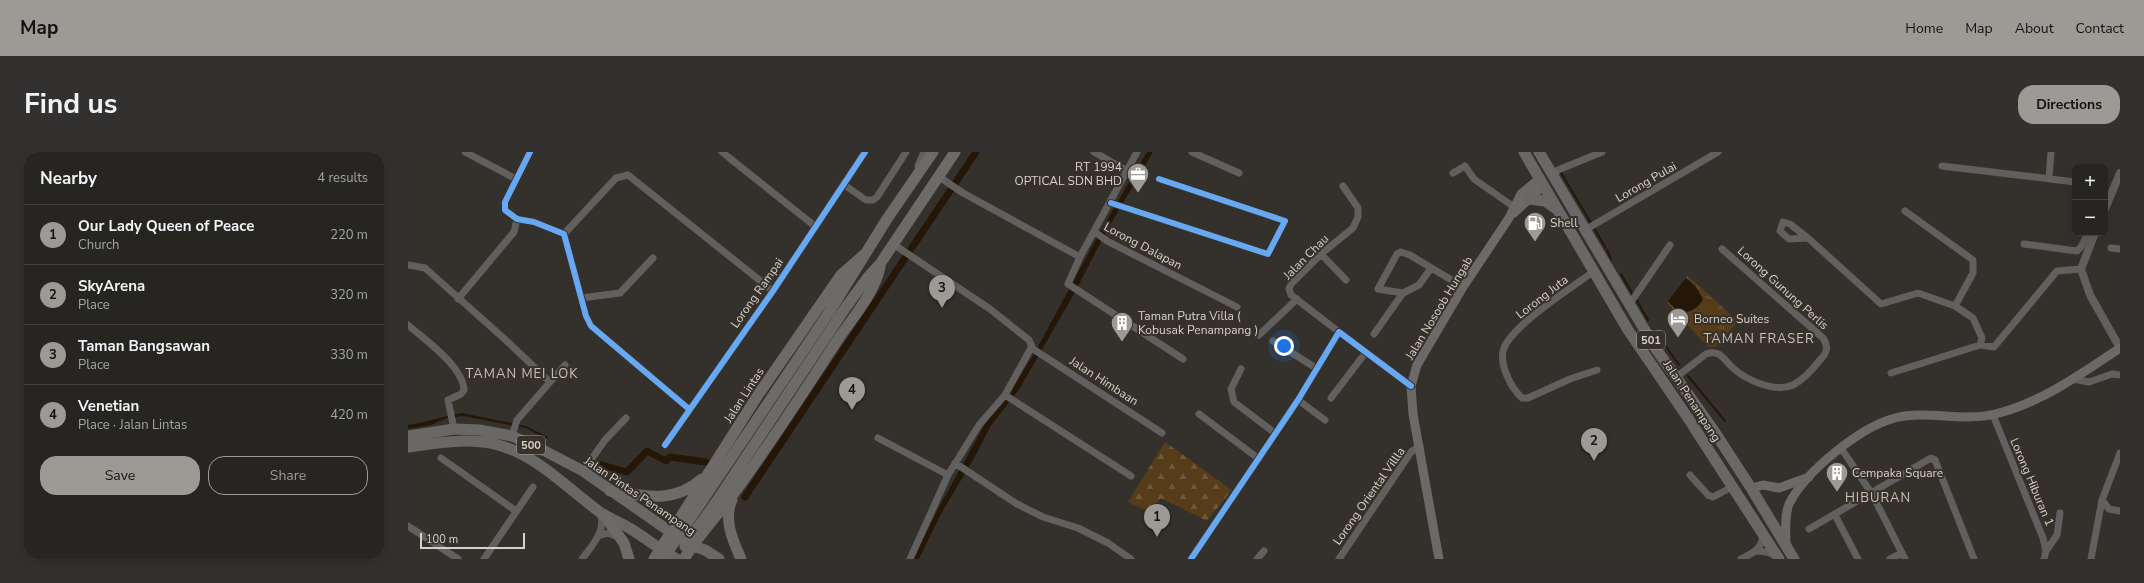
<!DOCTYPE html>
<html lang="en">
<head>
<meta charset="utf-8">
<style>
  :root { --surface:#272522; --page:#33312f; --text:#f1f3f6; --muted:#a4a5a5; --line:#434240; --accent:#9d9a96 }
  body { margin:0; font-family:"Nunito Sans",sans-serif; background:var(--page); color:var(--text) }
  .controls { position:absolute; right:12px; top:12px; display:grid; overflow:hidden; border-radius:8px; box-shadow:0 4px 16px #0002 }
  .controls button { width:36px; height:36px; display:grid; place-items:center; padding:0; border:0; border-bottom:1px solid var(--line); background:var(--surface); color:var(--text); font:20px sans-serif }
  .scale { position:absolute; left:12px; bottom:10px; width:105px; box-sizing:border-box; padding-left:4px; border:2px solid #d5d2ce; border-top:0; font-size:11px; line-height:14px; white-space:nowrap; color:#d5d2ce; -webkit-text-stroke:3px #37312a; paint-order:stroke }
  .you { position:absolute; left:876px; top:194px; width:14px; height:14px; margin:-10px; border:3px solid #fff; border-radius:50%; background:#1a73e8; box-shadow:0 0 0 6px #1a73e833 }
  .badge { display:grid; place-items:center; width:26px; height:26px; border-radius:50%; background:var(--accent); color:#111; font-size:13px; font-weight:700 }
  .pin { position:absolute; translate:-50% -33px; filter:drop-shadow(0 1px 2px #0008) }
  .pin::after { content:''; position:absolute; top:21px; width:14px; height:12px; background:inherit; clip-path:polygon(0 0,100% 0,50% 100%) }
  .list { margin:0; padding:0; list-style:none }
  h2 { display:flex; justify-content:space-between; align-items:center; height:52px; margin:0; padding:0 16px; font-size:17px }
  h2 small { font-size:13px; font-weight:400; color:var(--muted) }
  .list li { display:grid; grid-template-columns:26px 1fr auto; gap:12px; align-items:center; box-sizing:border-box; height:60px; padding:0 16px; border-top:1px solid var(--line) }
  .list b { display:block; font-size:15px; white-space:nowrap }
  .list p { margin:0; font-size:13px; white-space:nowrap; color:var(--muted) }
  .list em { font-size:13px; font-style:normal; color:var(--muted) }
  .actions { display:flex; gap:8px; padding:12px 16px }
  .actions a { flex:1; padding:9px 0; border:1px solid var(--accent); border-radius:16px; text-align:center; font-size:14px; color:var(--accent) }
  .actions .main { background:var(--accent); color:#111 }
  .map { position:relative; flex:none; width:1712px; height:407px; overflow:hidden; border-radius:16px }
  header { display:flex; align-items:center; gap:24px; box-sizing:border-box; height:56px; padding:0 20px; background:var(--accent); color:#111 }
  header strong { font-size:19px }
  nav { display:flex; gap:22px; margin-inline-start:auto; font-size:14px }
  .intro { display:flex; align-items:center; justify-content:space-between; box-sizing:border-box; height:96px; padding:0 24px }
  h1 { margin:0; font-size:28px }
  .button { padding:10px 18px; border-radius:16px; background:var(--accent); color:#111; font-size:14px; font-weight:700 }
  main { display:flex; gap:24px; padding:0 24px }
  aside { flex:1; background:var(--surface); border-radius:16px; box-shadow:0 4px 16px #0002 }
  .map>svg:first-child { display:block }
  .grass { fill:url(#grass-tufts) }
  .forest { fill:url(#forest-firs) }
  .garden { fill:#573c1a }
  .water { fill:#251707 }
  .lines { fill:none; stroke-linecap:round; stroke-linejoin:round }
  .stream { stroke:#251707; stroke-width:2 }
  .canal { stroke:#251707; stroke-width:7 }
  .minor { stroke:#61605e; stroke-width:7 }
  .tertiary { stroke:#61605e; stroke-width:8 }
  .secondary { stroke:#6b6a68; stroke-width:9 }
  .primary { stroke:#6a6866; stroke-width:11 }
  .trunk { stroke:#6d6a68; stroke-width:11 }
  .trunk-bridge { stroke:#6d6a68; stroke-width:11 }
  .cycleway-casing { stroke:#37312a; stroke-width:8 }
  .cycleway { stroke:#66a8f1; stroke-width:6 }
  .labels { text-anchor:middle; stroke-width:4; stroke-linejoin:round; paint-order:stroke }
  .shield { fill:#37312a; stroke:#a6a29d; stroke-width:1 }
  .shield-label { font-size:11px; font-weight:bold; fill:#d5d2ce }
  .poi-label { font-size:12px; fill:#d5d2ce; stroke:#37312a; text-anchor:start }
  .street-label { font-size:12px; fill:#d5d2ce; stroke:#37312a }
  .neighbourhood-label { font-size:13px; letter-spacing:1px; fill:#cac3bb; stroke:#37312a }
</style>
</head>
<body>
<header>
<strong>Map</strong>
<nav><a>Home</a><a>Map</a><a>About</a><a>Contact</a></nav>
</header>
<div class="intro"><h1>Find us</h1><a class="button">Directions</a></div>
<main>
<aside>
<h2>Nearby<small>4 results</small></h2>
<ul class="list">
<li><span class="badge">1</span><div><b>Our Lady Queen of Peace</b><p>Church</p></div><em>220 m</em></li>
<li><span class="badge">2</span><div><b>SkyArena</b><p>Place</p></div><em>320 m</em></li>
<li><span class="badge">3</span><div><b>Taman Bangsawan</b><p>Place</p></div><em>330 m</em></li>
<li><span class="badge">4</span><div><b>Venetian</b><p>Place · Jalan Lintas</p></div><em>420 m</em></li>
</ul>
<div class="actions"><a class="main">Save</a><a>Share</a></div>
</aside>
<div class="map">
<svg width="1712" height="407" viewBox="0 0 1712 407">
  <defs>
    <pattern id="grass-tufts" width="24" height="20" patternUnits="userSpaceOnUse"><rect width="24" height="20" fill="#573c1a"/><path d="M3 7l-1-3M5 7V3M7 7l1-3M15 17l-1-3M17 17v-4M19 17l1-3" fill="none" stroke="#6e573a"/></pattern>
    <pattern id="forest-firs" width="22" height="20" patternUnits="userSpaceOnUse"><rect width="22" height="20" fill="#573c1a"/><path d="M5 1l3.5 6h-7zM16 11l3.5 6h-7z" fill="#6e573a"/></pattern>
  </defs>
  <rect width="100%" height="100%" fill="#34312d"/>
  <!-- grass -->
  <path class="grass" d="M 1280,124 L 1330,169 L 1307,195 L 1300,195 L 1259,151 L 1260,149 L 1268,158 L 1288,135 L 1278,126 Z"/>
  <!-- forest -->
  <path class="forest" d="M 757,290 L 824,338 L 799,369 L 753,346 L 741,360 L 720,350 Z"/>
  <!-- garden -->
  <path class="garden" d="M 1291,153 L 1311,177 L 1298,189 L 1277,165 Z"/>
  <!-- water -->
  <path class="water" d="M 739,0 L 745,0 L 698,80 L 666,142 L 612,236 L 582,275 L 569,301 L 533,362 L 511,407 L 505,407 L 530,357 L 577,272 L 607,232 L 627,200 L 693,78 Z
    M 1278,126 L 1288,135 L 1295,147 C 1292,155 1279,164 1270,159 C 1266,156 1263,152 1260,149 Z
    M 54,261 L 118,274 L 140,285 L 138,287 L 118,276 L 55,264 L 39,266 L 23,273 L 0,277 L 0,273 C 19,270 36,264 54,261 Z"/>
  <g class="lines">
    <!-- stream -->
    <path class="stream" d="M 1152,19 L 1183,71
      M 1186,76 L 1196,93
      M 1197,94 L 1197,96
      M 1199,98 L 1203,107
      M 1213,122 L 1225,143
      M 1228,147 L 1240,168
      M 1246,178 L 1271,213
      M 1280,224 L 1317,269"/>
    <!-- canal -->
    <path class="canal" d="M 190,312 L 219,320 L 239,299 L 258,309 L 262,305 L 298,310
      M 337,345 L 568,0"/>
    <!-- minor -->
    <path class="minor" d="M 57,0 L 108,27
      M 122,0 L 97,50 L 97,58 L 109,67 L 126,70 L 156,82 L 178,164 L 183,174 L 281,257
      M 314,0 L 408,75
      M 686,0 L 719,19
      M 784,0 L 831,21
      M 510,14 L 516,0
      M 1534,14 L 1667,30
      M 1045,21 L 1057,14 L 1066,27 L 1106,55
      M 530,24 L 555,41 L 672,105 L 729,0
      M 1145,24 L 1150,18 L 1194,0
      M 1641,26 L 1643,0
      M 435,32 L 458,48 L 465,48 L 469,45 L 498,0
      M 703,51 L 860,102 L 877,69 L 751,27
      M 1497,59 L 1565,108 L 1565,121 L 1547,154
      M 1375,70 L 1382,72 L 1400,86 L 1381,87 L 1372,79 Z
      M 1177,78 L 1310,0
      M 687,80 L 699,89 L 829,155
      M 156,82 L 208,26 L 220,23 L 365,139
      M 1400,86 L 1473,152 L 1510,141 L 1547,154 L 1565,166 L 1574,186 L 1572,193
      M 485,92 L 582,157 L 621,188 L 625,197 L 754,281
      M 1616,92 L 1669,99 L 1673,95 L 1680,81
      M 1703,96 L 1712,97
      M 913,102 L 938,128
      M 672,105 L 660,132 L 775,207
      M 0,113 L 17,116 L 102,192 L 141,229
      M 1185,120 C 1164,135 1105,173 1096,196 C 1090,211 1103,236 1114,246 L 1120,246 L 1162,227 L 1189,218
      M 995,141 L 970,137 L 989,102 L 993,100 L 1002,103 L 1055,135
      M 173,146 L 212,141 L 245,106
      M 50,147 L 106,80 L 109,67
      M 1221,153 L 1262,93
      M 0,173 C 17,188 55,214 56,238 L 53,242 L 40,248 L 46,277
      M 931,180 L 883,143 L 881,137 L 883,132 L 913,102 L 945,76 L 950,65 L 950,56 L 935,34
      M 966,182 L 995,141 L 1011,133 L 1023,116
      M 851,183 L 889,147
      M 865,189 L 908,216
      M 833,217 L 823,237 L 826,250 L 868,282
      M 1483,221 L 1572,193 L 1586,195 L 1649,119 L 1673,117
      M 1267,226 L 1298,202 C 1312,197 1316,208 1325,216 C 1338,228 1367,241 1385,233 C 1395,228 1405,217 1412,208 C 1419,201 1421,195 1415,186 L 1314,97
      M 1665,227 L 1681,230 L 1704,222 L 1712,223
      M 597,243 L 723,324
      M 923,246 L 958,200
      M 890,248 L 917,268
      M 791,262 L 851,307
      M 1585,263 L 1635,386 L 1638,399 L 1636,407
      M 104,284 L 109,268 L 157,213
      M 470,286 L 540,323 L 571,273 L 597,243 L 623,196
      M 257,293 L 365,139 L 457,0
      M 1433,296 L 1464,342 L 1497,407
      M 33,306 L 108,359
      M 547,311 L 609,352 L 635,365 L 670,376 L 700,391 L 723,407
      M 175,319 L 197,288 L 218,266
      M 1282,323 L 1300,343 L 1305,345 L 1324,335
      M 1694,348 L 1701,357 L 1712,359
      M 1427,363 L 1450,407
      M 0,374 L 50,407
      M 1401,377 L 1523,306 L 1527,308 L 1566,407
      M 190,384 L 200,381 L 210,385
      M 1348,399 L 1359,400 L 1369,404
      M 1638,399 L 1649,383 L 1652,361
      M 76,407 L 125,335
      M 174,407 C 182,396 201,376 191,361
      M 502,407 L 540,323
      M 783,407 L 890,248 L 931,180 L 1003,234
      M 849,407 L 856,399
      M 931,407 L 1003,300 L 1012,294
      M 1333,407 C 1345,401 1354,397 1355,383
      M 1482,407 L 1494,401
      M 1683,407 L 1694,348 L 1712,301"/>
    <!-- tertiary -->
    <path class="tertiary" d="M 1697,57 L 1712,21
      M 1687,81 L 1673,117 L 1682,143 L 1712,196"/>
    <!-- secondary -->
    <path class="secondary" d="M 1106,61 L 1135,34
      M 1343,336 L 1355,333 L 1371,336 L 1401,325
      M 1378,394 C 1378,380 1376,365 1381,352 C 1397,320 1452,275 1487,266 C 1520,258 1555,270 1587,262 C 1633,251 1673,222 1712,196
      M 1031,407 L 1005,262 L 1003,234 L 1009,213 L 1055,135 L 1101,66 L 1113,42 L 1131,27"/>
    <!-- primary -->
    <path class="primary" d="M 1116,0 L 1220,178 L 1280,266 L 1371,407
      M 1131,0 L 1248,197 L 1306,279 L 1343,336 L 1386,407
      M 1121,47 L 1137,49 L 1147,56
      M 0,284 L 46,277 L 71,278 L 104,284 L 133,297 L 175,319 L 264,381 L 284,394 L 297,398 L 311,407
      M 0,295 C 30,291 60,285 90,293 C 128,303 158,335 189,358 C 199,366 212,370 223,377 C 239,387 252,398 269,407"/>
    <!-- trunk -->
    <path class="trunk" d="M 420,162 L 479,67 L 525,0
      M 202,339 C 237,344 265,352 294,327
      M 324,348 C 315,367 325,389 333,407
      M 308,350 L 438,155 L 460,125 L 472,112 L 547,0
      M 196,363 L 216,391 L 221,407
      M 246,407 L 350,243 L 433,123 L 458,101
      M 276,407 C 291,382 312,361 329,337 C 365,288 398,236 431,186 C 446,164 467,140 472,115"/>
    <!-- trunk-bridge -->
    <path class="trunk-bridge" d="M 277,394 L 308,350
      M 255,407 L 420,162"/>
    <!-- cycleway casing -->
    <g class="cycleway-casing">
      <path id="cycleway" d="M 122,0 L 97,50 L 97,58 L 109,67 L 126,70 L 156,82 L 178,164 L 183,174 L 281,257
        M 703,51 L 860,102 L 877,69 L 751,27
        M 257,293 L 365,139 L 457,0
        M 783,407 L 890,248 L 931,180 L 1003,234"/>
    </g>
    <!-- cycleway -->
    <use href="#cycleway" class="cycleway"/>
  </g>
  <!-- icons -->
  <defs>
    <g id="office-pin" transform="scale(1.15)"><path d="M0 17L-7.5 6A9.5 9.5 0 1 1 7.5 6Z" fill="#9d9a96" stroke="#37312a"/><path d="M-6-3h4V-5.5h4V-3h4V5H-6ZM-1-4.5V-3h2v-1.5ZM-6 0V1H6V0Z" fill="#fff"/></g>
    <g id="fuel-pin" transform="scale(1.15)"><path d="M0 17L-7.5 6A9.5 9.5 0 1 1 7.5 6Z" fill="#9d9a96" stroke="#37312a"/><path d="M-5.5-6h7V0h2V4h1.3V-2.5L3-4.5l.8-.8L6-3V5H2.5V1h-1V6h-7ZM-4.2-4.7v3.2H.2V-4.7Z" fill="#fff"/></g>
    <g id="hotel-pin" transform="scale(1.15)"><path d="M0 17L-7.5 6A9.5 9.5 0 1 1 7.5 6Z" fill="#9d9a96" stroke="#37312a"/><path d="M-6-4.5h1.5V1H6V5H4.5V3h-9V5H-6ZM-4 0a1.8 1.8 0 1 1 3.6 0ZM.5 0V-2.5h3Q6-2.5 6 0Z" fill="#fff"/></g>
    <g id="building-pin" transform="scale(1.15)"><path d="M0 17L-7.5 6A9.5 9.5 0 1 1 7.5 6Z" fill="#9d9a96" stroke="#37312a"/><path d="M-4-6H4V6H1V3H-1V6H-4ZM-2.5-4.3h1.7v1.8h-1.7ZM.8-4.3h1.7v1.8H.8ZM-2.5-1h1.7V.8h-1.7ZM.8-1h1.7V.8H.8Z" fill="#fff"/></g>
  </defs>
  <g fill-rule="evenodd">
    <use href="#office-pin" x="730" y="22"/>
    <use href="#fuel-pin" x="1127" y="71"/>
    <use href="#hotel-pin" x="1270" y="167"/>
    <use href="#building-pin" x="714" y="171"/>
    <use href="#building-pin" x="1429" y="321"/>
  </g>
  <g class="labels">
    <!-- shield labels -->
    <g class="shield">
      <rect x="1229" y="179" width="28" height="18" rx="3"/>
      <rect x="109" y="284" width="28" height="18" rx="3"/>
    </g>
    <g class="shield-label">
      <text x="1243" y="192">501</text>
      <text x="123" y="297">500</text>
    </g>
    <!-- poi labels -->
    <g class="poi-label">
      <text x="714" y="19" text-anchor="end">RT 1994<tspan x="714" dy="14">OPTICAL SDN BHD</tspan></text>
      <text x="1142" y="75">Shell</text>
      <text x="730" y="168">Taman Putra Villa (<tspan x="730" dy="14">Kobusak Penampang )</tspan></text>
      <text x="1286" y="171">Borneo Suites</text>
      <text x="1444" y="325">Cempaka Square</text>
    </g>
    <!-- street labels -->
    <g class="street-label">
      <text transform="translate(1238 30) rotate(-30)" y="4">Lorong Pulai</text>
      <text transform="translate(735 94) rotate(28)" y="4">Lorong Dalapan</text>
      <text transform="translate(898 105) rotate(-45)" y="4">Jalan Chau</text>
      <text transform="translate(1375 136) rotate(42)" y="4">Lorong Gunung Perlis</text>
      <text transform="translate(349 141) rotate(-55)" y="4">Lorong Rampai</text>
      <text transform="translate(1134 145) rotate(-38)" y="4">Lorong Juta</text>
      <text transform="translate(1031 156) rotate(-59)" y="4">Jalan Nosoob Hungab</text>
      <text transform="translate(696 229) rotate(33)" y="4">Jalan Himbaan</text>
      <text transform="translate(336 243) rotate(-57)" y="4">Jalan Lintas</text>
      <text transform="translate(1284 249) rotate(57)" y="4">Jalan Penampang</text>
      <text transform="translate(1624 330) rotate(67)" y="4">Lorong Hiburan 1</text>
      <text transform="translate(232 344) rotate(34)" y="4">Jalan Pintas Penampang</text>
      <text transform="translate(961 344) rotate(-55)" y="4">Lorong Oriental Villla</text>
    </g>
    <!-- neighbourhood labels -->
    <g class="neighbourhood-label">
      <text x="1351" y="191">TAMAN FRASER</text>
      <text x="114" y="226">TAMAN MEI LOK</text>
      <text x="1470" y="350">HIBURAN</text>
    </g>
  </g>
</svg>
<div class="controls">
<button>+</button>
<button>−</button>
</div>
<div class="scale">100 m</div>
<div class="you"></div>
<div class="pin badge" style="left:749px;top:385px">1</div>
<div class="pin badge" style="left:1186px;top:309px">2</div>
<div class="pin badge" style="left:534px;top:156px">3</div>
<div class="pin badge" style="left:444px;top:258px">4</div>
</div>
</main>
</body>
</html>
